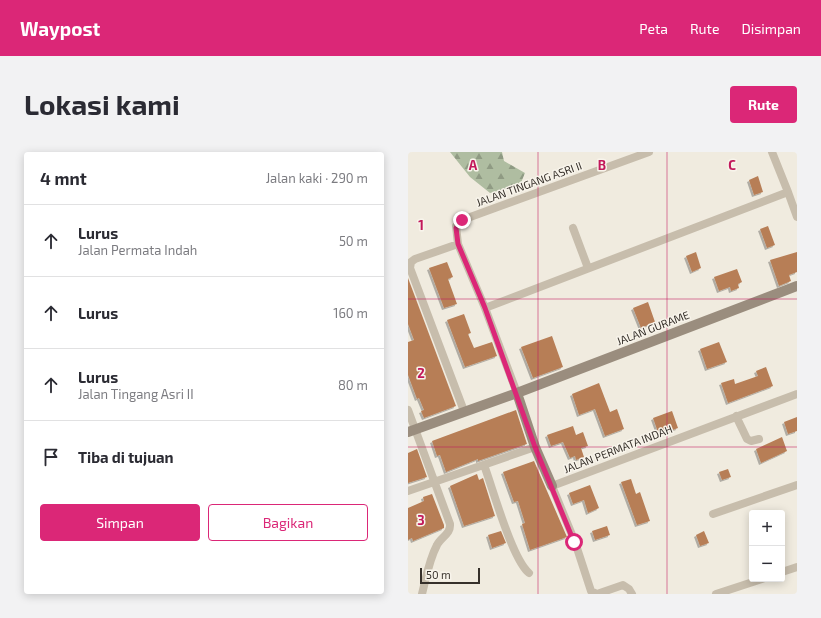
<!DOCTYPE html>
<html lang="id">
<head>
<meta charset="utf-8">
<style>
  :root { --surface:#fff; --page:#f2f2f3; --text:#2b2b33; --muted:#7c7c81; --line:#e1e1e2; --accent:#db2777 }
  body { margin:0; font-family:"Exo 2",sans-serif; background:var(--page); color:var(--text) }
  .controls { position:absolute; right:12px; bottom:12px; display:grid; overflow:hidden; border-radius:4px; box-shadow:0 2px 10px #0003 }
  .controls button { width:36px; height:36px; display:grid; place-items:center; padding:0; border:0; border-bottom:1px solid var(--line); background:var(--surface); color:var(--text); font:20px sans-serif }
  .scale { position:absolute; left:12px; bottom:10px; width:60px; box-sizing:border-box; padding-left:4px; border:2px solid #36302a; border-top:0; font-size:11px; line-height:14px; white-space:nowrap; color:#36302a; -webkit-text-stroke:3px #f8f4eb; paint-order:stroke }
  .stop { position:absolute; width:12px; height:12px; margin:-9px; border:3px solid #db2777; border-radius:50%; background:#fff }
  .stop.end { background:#db2777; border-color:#fff; box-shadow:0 1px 4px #0008 }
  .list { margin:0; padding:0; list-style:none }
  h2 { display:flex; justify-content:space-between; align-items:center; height:52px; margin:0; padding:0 16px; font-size:17px }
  h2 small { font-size:13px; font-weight:400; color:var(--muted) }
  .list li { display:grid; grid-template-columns:26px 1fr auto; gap:12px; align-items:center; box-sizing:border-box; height:72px; padding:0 16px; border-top:1px solid var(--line) }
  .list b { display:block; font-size:15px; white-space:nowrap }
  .list p { margin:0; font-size:13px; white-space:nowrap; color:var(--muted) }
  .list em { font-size:13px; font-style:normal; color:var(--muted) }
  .actions { display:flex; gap:8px; padding:12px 16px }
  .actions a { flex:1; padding:9px 0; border:1px solid var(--accent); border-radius:4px; text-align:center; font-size:14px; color:var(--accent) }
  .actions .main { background:var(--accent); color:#fff }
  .icon { flex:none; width:22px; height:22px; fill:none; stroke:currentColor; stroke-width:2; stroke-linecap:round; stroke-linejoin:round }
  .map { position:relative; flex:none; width:389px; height:442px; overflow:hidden; border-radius:4px }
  header { display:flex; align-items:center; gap:24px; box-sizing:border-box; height:56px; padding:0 20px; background:var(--accent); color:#fff }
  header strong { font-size:19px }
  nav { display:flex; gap:22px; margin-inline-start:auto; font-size:14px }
  .intro { display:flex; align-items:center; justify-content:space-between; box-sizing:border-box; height:96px; padding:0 24px }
  h1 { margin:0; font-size:28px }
  .button { padding:10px 18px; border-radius:4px; background:var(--accent); color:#fff; font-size:14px; font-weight:700 }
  main { display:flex; gap:24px; padding:0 24px }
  aside { flex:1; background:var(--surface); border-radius:4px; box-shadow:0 2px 10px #0003 }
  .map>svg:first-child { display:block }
  .forest { fill:url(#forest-firs) }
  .building { fill:#b77e56; filter:url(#shadow) }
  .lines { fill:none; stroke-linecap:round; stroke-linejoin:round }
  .street { stroke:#c7bdac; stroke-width:8 }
  .secondary { stroke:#9a8d7e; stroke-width:10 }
  .route { stroke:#db2777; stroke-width:5 }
  .grid { fill:none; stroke:#c2185b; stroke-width:1; stroke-opacity:0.55 }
  .labels { text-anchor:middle; stroke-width:3; stroke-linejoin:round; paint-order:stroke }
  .street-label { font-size:11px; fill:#36302a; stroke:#f8f4eb }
  .grid-label { font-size:13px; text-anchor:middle; font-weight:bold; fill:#c2185b; stroke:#f8f4eb; stroke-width:3; stroke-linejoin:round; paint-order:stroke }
</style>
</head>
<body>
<header>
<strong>Waypost</strong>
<nav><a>Peta</a><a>Rute</a><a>Disimpan</a></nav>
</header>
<div class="intro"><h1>Lokasi kami</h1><a class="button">Rute</a></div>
<main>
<aside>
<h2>4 mnt<small>Jalan kaki · 290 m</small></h2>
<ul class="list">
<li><svg class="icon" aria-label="ahead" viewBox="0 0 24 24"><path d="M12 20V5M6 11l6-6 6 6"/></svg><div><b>Lurus</b><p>Jalan Permata Indah</p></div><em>50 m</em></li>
<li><svg class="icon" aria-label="ahead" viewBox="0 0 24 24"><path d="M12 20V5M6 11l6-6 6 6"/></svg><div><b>Lurus</b></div><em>160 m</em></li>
<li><svg class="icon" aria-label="ahead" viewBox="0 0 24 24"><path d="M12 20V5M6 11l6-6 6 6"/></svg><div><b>Lurus</b><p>Jalan Tingang Asri II</p></div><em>80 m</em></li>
<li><svg class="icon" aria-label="arrive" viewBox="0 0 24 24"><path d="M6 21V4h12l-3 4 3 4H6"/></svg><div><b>Tiba di tujuan</b></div></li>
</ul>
<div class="actions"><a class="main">Simpan</a><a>Bagikan</a></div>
</aside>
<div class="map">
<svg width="389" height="442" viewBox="0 0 389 442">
  <defs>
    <pattern id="forest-firs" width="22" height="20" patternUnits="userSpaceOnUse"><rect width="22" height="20" fill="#afbda1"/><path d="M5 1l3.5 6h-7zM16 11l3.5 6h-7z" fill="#8f9a83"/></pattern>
    <filter id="shadow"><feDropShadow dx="-2" dy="2" stdDeviation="0" flood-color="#0004"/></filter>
  </defs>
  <rect width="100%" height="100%" fill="#f0ebdf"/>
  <!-- forest -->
  <path class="forest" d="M 42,0 L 94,0 L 96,9 L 117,21 L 112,33 L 82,41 L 62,25 Z"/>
  <!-- building -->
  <path class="building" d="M 350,24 L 355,40 L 346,43 L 341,28 Z
    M 360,74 L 367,93 L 359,96 L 352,77 Z
    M 288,100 L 293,116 L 284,120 L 278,104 Z
    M 389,100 L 389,120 L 381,123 L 383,129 L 371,134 L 362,108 Z
    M 39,110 L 45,125 L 40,127 L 49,152 L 36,156 L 21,116 Z
    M 329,117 L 334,130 L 330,132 L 331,136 L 323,139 L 322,135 L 311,139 L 306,125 Z
    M 0,126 L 48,254 L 16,266 L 13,259 L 16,258 L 11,246 L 9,247 L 0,223 L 0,190 L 6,188 L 0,172 Z
    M 240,150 L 247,170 L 233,176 L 225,156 Z
    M 56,162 L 63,181 L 60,182 L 66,196 L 84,190 L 89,204 L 57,215 L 39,168 Z
    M 144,184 L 155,215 L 125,226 L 113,195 Z
    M 311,190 L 319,210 L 299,217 L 292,197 Z
    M 358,215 L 365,234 L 320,251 L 313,231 L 326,227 L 327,232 L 350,224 L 348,219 Z
    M 191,231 L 202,260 L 209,257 L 216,277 L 197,284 L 187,257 L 171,263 L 164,242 Z
    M 108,258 L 119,292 L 70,309 L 70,307 L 38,320 L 32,303 L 29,304 L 24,289 Z
    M 264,259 L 270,276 L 251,283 L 245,266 Z
    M 389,265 L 389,279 L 380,282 L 376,270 Z
    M 165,274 L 168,283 L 175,280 L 180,294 L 173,296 L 176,305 L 168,308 L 167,304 L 162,306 L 155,290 L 143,294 L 139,283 Z
    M 374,285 L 379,299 L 353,311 L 348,297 Z
    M 9,297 L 19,325 L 0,331 L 0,301 Z
    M 126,309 L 159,385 L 122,398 L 114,372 L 117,371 L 110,349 L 106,350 L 95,320 Z
    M 320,317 L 323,325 L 314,328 L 311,320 Z
    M 69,322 L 71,328 L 75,326 L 87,364 L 56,374 L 42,334 Z
    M 223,327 L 228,342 L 232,340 L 242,369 L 229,373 L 213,330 Z
    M 182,333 L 191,356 L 180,361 L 176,348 L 165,352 L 161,341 Z
    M 24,342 L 36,373 L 36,376 L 5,389 L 4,386 L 0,388 L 0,356 L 16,349 L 15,345 Z
    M 199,374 L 202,383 L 187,388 L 184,379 Z
    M 93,379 L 98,391 L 84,396 L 80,383 Z
    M 296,379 L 301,391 L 292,394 L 288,383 Z"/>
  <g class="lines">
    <!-- street -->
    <path class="street" d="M 364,0 L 380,40
      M 165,76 L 180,116
      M 50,92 L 7,107 L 3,110 L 2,116 L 56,259
      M 77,156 L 380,40 L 389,65
      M 109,241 L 77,156 L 50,92 L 48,74 L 54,68 L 241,0
      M 0,258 L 42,372 C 43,382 33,385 29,393 C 21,408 18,426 14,442
      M 328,264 L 339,287 L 343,289 L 351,287
      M 76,313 C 85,337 104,407 121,421
      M 0,339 L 127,295
      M 305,362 L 389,333
      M 374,420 L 389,415
      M 224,442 L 221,437 L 215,433 L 189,442 L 183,439 L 167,390 L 144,334 L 389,242
      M 308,442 L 354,427"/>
    <!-- secondary -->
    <path class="secondary" d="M 109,241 L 389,134
      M 0,280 L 109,241 L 127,295 L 144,334"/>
  </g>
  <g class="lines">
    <!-- route -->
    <path class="route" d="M 54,68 L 48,76 L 50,92 L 77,156 L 127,295 L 166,390"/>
  </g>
  <!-- grid -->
  <path class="grid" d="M 130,0 L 130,442M 259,0 L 259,442M 0,147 L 389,147M 0,295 L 389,295"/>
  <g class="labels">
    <!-- street labels -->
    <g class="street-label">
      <text transform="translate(121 32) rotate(-20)" y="4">JALAN TINGANG ASRI II</text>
      <text transform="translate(245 176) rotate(-21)" y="4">JALAN GURAME</text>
      <text transform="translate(210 297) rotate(-21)" y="4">JALAN PERMATA INDAH</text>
    </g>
  </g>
  <g class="grid-label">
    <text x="65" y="18">A</text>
    <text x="194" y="18">B</text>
    <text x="324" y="18">C</text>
    <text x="13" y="78">1</text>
    <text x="13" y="226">2</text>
    <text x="13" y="373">3</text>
  </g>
</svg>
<div class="controls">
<button>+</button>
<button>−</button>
</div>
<div class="scale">50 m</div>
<div class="stop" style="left:166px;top:390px"></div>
<div class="stop end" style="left:54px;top:68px"></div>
</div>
</main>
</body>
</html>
